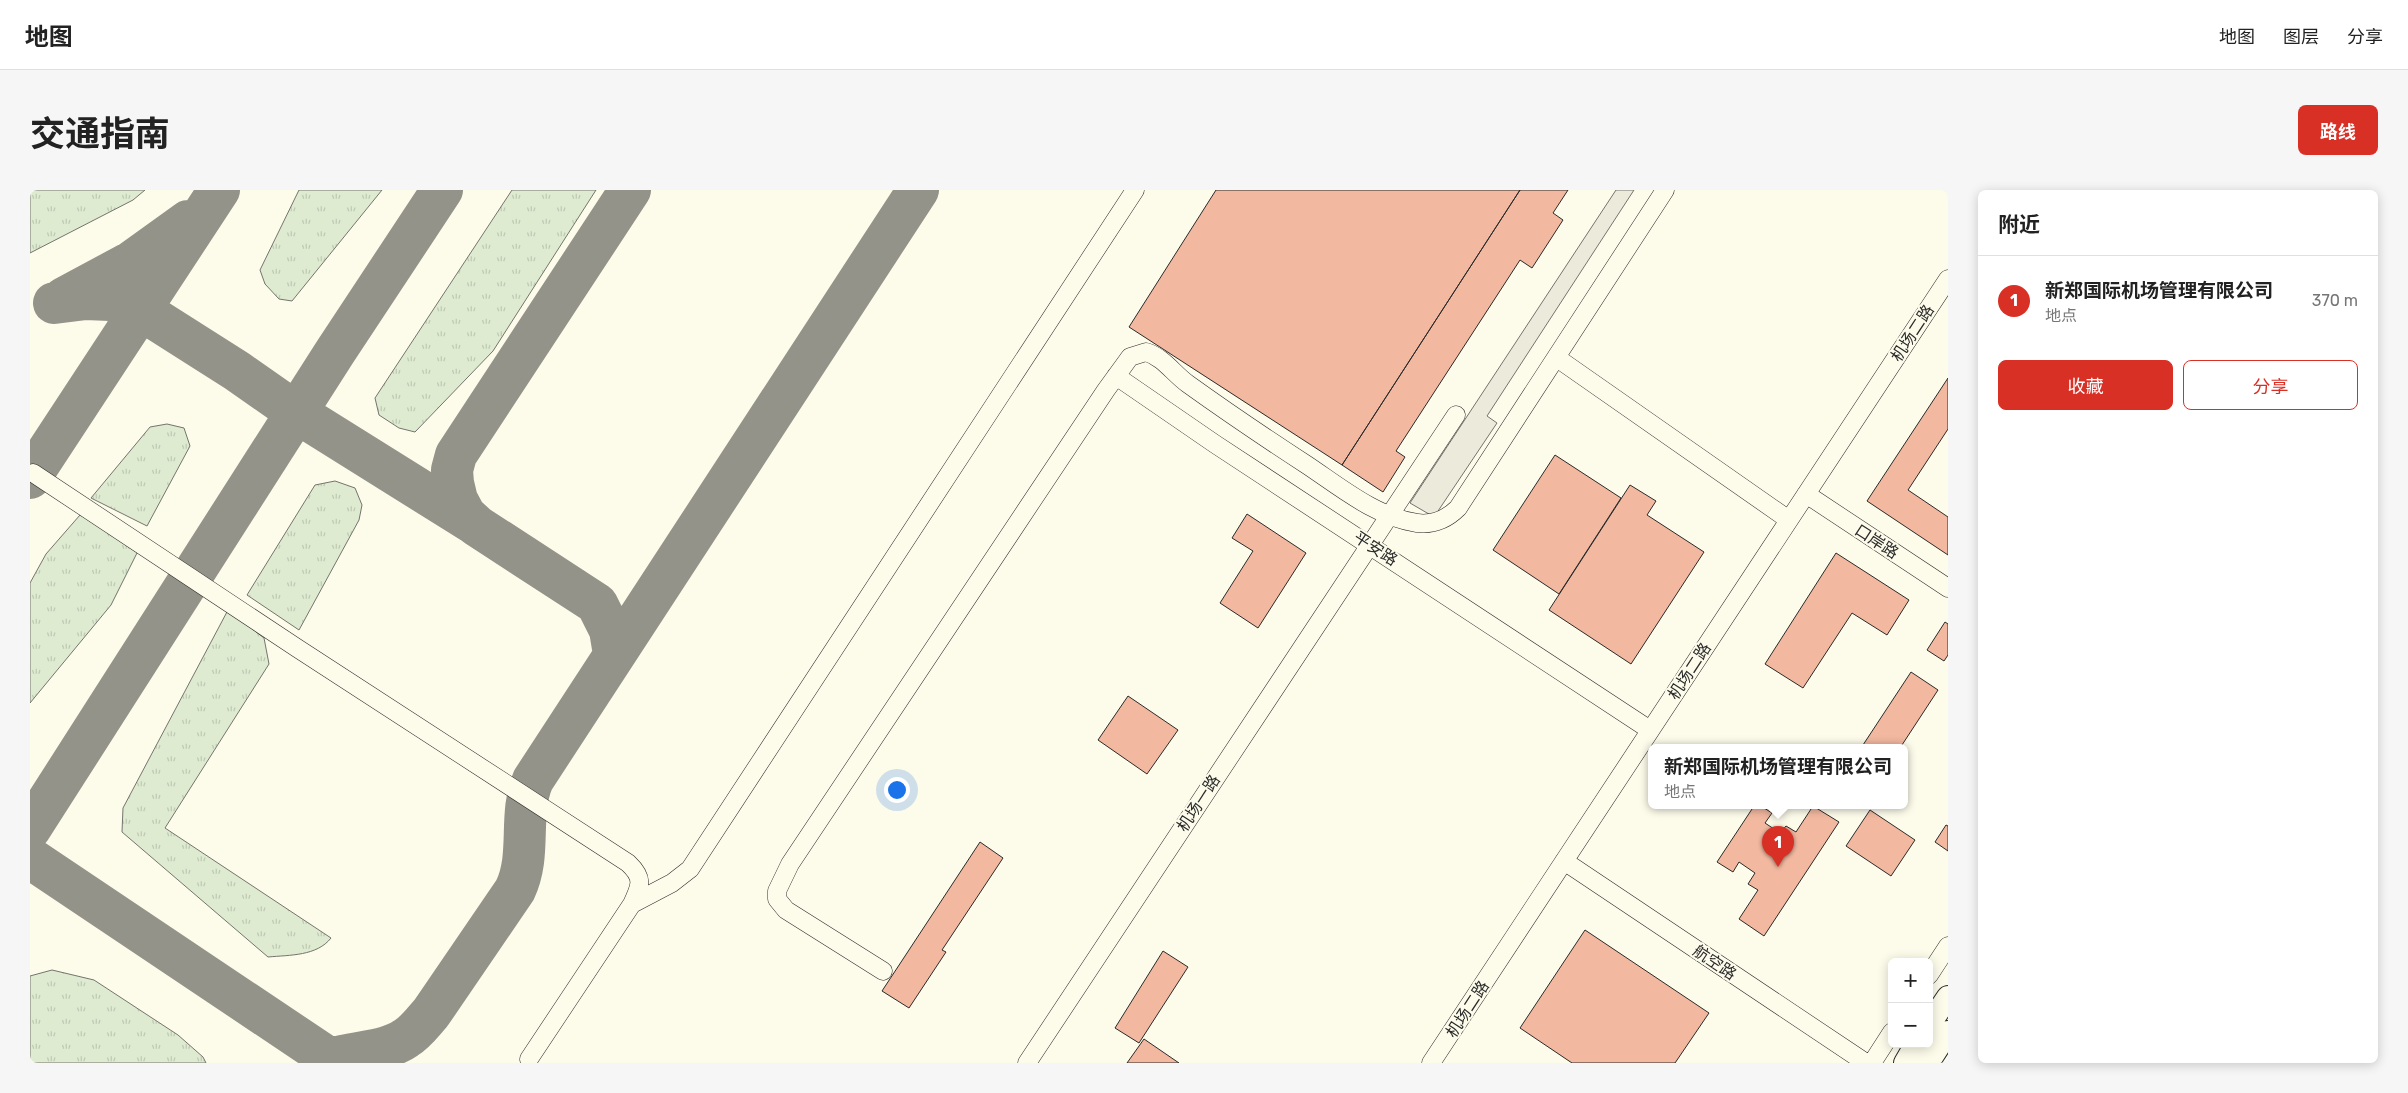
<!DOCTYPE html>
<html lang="zh">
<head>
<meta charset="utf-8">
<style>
  :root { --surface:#fff; --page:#f6f6f6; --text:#222; --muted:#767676; --line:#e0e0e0; --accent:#d93025 }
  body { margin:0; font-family:Rubik,"Noto Sans SC",sans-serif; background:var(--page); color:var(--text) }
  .controls { position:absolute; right:15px; bottom:15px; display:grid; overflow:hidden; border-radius:8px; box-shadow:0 2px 12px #0003 }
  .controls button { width:45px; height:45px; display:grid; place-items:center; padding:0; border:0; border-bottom:1px solid var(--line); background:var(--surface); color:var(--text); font:25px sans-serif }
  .you { position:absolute; left:866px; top:599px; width:18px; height:18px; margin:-12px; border:4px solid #fff; border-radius:50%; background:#1a73e8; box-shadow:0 0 0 8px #1a73e833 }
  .badge { display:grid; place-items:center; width:32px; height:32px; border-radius:50%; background:var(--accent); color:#fff; font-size:16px; font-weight:700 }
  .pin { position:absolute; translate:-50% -41px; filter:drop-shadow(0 1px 2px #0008) }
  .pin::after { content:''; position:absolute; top:26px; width:18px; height:15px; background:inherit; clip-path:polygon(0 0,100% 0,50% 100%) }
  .popup { position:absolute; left:1618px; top:554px; width:260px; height:65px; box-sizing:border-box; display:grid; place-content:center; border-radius:8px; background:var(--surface); filter:drop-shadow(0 1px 4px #0005); font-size:16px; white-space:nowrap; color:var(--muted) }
  .popup b { font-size:19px; color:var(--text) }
  .popup::after { content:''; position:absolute; left:50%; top:100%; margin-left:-10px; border:10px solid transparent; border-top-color:var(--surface) }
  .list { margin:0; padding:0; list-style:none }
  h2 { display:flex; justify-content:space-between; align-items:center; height:65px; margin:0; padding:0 20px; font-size:21px }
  h2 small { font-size:16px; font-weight:400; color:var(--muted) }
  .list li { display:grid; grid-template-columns:32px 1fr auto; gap:15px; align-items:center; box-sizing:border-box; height:90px; padding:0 20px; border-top:1px solid var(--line) }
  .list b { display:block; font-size:19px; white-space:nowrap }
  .list p { margin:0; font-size:16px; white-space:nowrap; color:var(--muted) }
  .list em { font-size:16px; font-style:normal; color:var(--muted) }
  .actions { display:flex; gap:10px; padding:15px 20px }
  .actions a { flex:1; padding:11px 0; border:1px solid var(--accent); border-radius:8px; text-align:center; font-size:18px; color:var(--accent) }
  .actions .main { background:var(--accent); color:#fff }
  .map { position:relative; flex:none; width:1918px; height:873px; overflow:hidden; border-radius:8px }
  header { display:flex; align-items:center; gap:30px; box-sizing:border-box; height:70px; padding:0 25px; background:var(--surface); border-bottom:1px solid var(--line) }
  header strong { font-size:24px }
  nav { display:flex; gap:28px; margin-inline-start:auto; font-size:18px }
  .intro { display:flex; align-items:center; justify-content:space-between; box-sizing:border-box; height:120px; padding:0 30px }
  h1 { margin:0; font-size:35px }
  .button { padding:12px 22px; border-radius:8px; background:var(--accent); color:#fff; font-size:18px; font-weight:700 }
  main { display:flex; gap:30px; padding:0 30px }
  aside { flex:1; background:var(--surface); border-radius:8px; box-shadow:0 2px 12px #0003 }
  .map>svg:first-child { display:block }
  .grass { fill:url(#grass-tufts); stroke:#74746e }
  .parking { fill:#eceadb; stroke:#74746e }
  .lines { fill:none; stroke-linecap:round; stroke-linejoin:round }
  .taxiway { stroke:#94938a; stroke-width:42 }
  .building { fill:#f2b8a0; stroke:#2b2b2b }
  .minor-casing { stroke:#2b2b2b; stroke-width:19 }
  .major-casing { stroke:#2b2b2b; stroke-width:24 }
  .minor { stroke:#fdfbea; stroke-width:18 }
  .major { stroke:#fdfbea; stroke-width:22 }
  .labels { text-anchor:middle; stroke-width:4; stroke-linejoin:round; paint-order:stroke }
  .street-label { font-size:16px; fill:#2b2b2b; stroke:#fdfbea }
</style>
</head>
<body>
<header>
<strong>地图</strong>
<nav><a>地图</a><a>图层</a><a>分享</a></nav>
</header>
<div class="intro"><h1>交通指南</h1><a class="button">路线</a></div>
<main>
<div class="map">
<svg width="1918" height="873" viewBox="0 0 1918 873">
  <defs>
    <pattern id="grass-tufts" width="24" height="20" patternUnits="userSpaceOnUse" patternTransform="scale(1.25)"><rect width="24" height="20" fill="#deebd1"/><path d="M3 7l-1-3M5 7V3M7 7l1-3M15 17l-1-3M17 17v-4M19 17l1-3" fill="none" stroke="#bfcab4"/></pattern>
  </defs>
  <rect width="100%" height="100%" fill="#fdfbea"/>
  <!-- grass -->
  <path class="grass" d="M 0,0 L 115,0 L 103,10 L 0,63 Z
    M 269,0 L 352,0 L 262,111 L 249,109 L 235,94 L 230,80 Z
    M 482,0 L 566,0 L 463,161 L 385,242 L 369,238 L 349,225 L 345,208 Z
    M 137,234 L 154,238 L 160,256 L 117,336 L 61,308 L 120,237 Z
    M 305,291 L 325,298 L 332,315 L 329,330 L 269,440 L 217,405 L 285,295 Z
    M 50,325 L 111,355 L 81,415 L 0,513 L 0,393 L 16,364 Z
    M 198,420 L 234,448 L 239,474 L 135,638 L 301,748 C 287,766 260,765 238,767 L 92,642 L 93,618 Z
    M 22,780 L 64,790 L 148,845 L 173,867 L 176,873 L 0,873 L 0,786 Z"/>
  <!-- parking -->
  <path class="parking" d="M 1586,0 L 1604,0 L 1457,226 L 1467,233 L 1404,327 L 1380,313 Z"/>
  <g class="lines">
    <!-- taxiway -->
    <path class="taxiway" d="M 34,108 L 101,72 L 158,31
      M 24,113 L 56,109 L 80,110 L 111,120 L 207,181 L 267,223 L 443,333
      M 0,288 L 189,0
      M 584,464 L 580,440 L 567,414 L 447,336 L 435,325 L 427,310 L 423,293 L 422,280 L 426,265 L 600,0
      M 0,639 L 305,162 L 412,0
      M 0,668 L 306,873
      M 294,873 C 319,859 352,865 376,848 C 386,842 393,832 401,823 L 485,700 C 502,665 488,625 503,590 L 888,0"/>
  </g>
  <!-- building -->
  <path class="building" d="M 1186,0 L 1490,0 L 1312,275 L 1099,137 Z
    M 1490,0 L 1538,0 L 1523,23 L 1533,30 L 1502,78 L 1490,70 L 1366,261 L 1375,267 L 1353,302 L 1312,275 Z
    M 1918,188 L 1918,239 L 1878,300 L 1918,327 L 1918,365 L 1837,311 Z
    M 1525,265 L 1591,308 L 1529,404 L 1463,360 Z
    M 1600,295 L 1626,311 L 1617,325 L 1674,362 L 1601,474 L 1519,420 Z
    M 1217,324 L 1276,363 L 1228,438 L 1190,413 L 1223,361 L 1202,348 Z
    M 1806,363 L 1879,410 L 1857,445 L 1822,423 L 1773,498 L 1735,474 Z
    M 1915,432 L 1918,434 L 1918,465 L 1914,471 L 1897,460 Z
    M 1881,482 L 1908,500 L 1870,558 L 1831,558 Z
    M 1098,506 L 1148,540 L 1117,584 L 1068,550 Z
    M 1724,616 L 1731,616 L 1742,623 L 1735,633 L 1750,643 L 1756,636 L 1766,642 L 1783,616 L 1809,632 L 1734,746 L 1709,729 L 1728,700 L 1718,694 L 1725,683 L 1709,672 L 1703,682 L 1687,672 Z
    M 1840,620 L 1885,650 L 1861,686 L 1816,656 Z
    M 1916,635 L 1918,636 L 1918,661 L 1905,652 Z
    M 950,652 L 973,668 L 912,760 L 916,762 L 879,818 L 852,801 Z
    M 1555,740 L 1679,823 L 1645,873 L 1542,873 L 1490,838 Z
    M 1133,761 L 1158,777 L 1109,853 L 1085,838 Z
    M 1114,849 L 1149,873 L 1097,873 Z"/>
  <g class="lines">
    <!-- minor casing -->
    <g class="minor-casing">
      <path id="minor" d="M 1527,168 L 1759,330
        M 1086,186 L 1185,254 L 1620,540
        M 3,283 L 267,458 L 598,673 C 614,688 611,695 602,714 L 499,869
        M 1776,304 L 1918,398
        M 1534,671 L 1836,873
        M 602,714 L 642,693 L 660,679 L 1105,0
        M 853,781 L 756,720 L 747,709 L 747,701 L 760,674 L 1076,200 L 1100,167 L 1116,162 C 1133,167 1144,184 1158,194 C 1197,222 1237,249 1277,275 C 1310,297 1346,327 1387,333 C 1403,335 1417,329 1428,318 L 1635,0
        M 1899,785 L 1918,756
        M 997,873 L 1426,225
        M 1401,873 L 1918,89
        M 1842,873 L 1862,842"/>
    </g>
    <!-- major casing -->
    <g class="major-casing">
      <path id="major" d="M 1899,835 L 1918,807
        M 1875,873 L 1886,854
        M 1898,873 L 1918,842"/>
    </g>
    <!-- minor -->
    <use href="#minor" class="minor"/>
    <!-- major -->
    <use href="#major" class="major"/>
  </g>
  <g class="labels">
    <!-- street labels -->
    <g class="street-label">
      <text transform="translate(1882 143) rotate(-57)" y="6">机场二路</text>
      <text transform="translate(1847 351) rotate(33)" y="6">口岸路</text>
      <text transform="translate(1346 358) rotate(33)" y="6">平安路</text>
      <text transform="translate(1659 481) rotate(-57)" y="6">机场二路</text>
      <text transform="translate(1168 613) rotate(-57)" y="6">机场一路</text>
      <text transform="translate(1685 772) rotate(34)" y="6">航空路</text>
      <text transform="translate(1437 819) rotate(-57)" y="6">机场二路</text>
    </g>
  </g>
</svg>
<div class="controls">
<button>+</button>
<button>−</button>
</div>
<div class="you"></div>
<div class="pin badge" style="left:1748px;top:677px">1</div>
<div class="popup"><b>新郑国际机场管理有限公司</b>地点</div>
</div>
<aside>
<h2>附近<small></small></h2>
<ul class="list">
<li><span class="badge">1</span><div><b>新郑国际机场管理有限公司</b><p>地点</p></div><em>370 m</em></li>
</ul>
<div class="actions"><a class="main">收藏</a><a>分享</a></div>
</aside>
</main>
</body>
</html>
